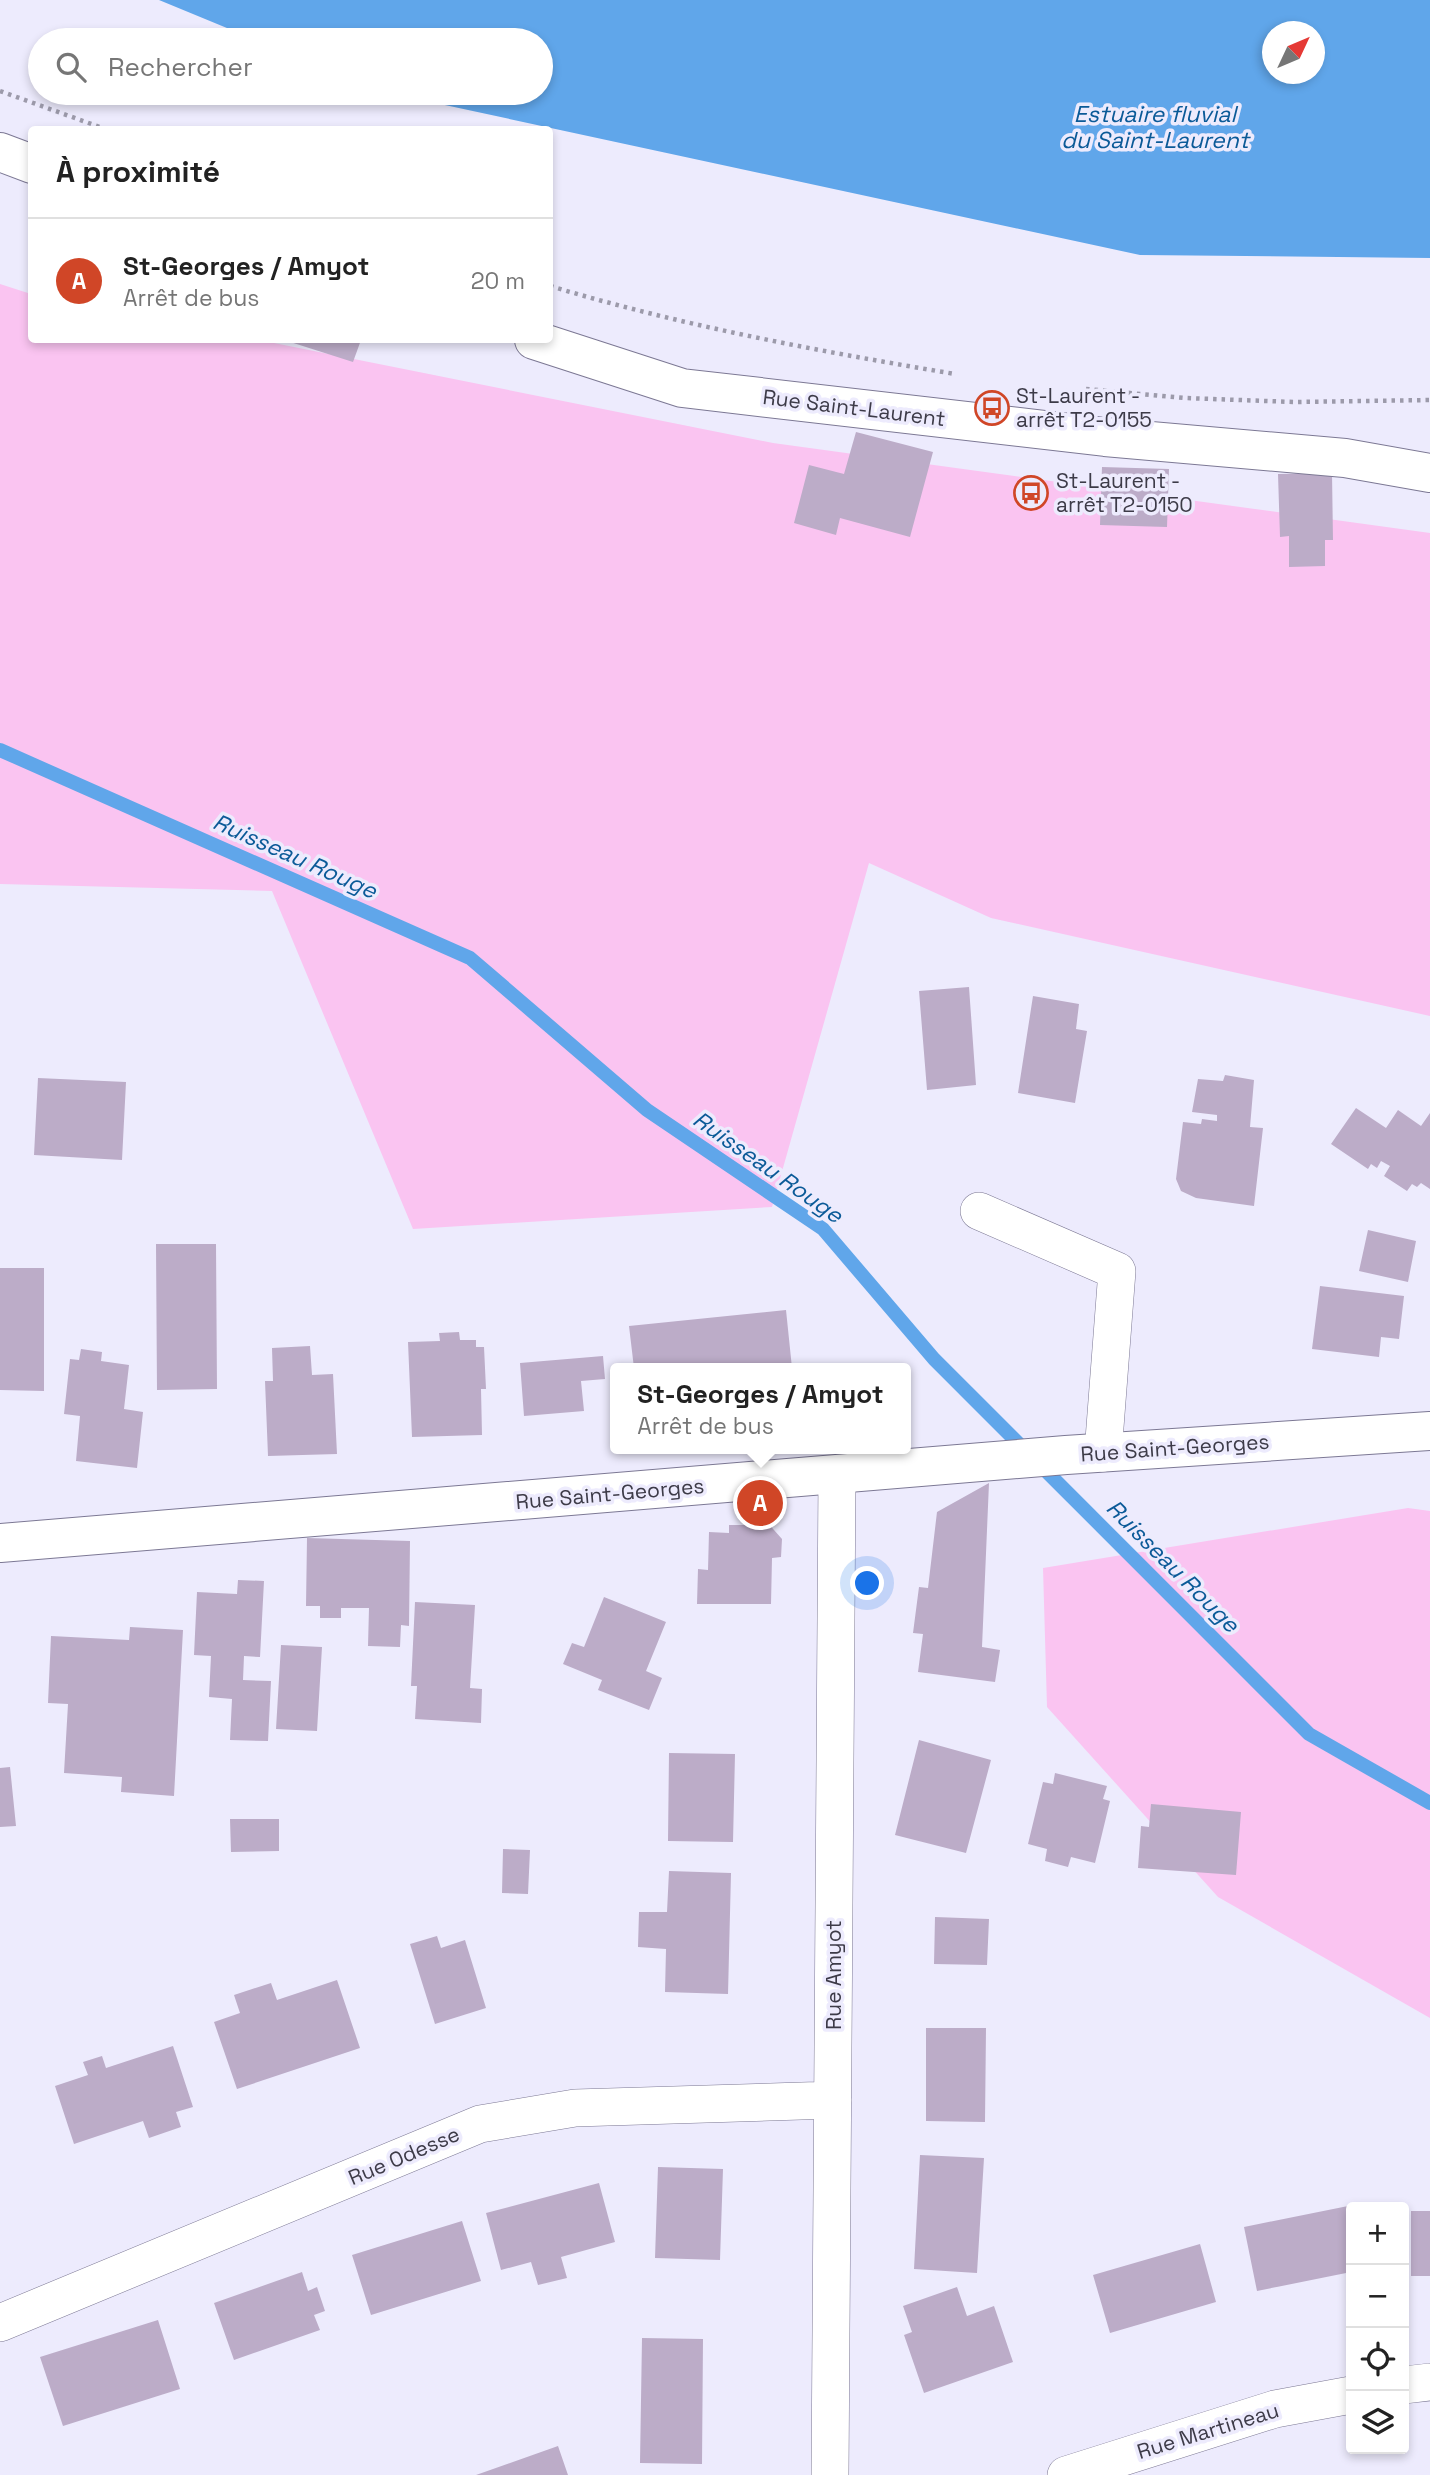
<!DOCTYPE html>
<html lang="fr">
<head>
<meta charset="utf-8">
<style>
  :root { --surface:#fff; --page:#f2f2f2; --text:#222; --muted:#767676; --line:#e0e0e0; --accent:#d04627 }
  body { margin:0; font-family:"Space Grotesk",sans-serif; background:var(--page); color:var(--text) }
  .controls { position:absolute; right:21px; bottom:21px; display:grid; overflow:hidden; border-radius:7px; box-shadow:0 4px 10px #0003 }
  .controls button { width:63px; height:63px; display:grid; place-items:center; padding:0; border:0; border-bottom:2px solid var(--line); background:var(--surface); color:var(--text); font:35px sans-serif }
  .compass { position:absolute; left:1262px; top:21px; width:63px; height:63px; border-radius:50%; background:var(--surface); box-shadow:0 4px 10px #0003; rotate:46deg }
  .you { position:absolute; left:868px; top:1584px; width:24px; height:24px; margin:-18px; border:5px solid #fff; border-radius:50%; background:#1a73e8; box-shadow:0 0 0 10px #1a73e833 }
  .badge { display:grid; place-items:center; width:46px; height:46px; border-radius:50%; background:var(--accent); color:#fff; font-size:23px; font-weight:700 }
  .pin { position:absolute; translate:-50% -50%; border:4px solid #fff; box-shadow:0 2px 7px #0006 }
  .popup { position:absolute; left:610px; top:1363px; width:301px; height:91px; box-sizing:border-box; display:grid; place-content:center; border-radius:7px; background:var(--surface); filter:drop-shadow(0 2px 5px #0005); font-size:23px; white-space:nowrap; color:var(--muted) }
  .popup b { font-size:26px; color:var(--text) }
  .popup::after { content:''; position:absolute; left:50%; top:100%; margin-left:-14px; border:14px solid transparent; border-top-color:var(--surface) }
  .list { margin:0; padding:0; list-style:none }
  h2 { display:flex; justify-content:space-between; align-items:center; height:91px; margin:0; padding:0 28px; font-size:30px }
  h2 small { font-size:23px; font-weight:400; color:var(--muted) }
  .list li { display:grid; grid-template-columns:46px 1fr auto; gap:21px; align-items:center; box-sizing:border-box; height:126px; padding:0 28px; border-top:2px solid var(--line) }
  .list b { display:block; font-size:26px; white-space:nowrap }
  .list p { margin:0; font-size:23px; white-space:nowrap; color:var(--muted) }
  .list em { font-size:23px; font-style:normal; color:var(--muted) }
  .icon { flex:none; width:38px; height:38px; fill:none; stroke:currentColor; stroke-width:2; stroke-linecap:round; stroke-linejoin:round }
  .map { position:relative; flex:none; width:1430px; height:2475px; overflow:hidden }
  .search { position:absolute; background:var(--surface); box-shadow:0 4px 10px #0003; left:28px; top:28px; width:525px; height:77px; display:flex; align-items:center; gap:18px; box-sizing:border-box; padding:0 24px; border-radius:38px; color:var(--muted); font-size:26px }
  .panel { position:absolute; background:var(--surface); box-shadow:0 4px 10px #0003; left:28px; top:126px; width:525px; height:217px; border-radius:7px }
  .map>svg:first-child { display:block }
  .green { fill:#fac4f1 }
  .water { fill:#60a6ea; fill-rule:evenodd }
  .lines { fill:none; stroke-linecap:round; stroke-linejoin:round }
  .stream { stroke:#60a6ea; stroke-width:14 }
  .building { fill:#bcacc8 }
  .minor-casing { stroke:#7c7894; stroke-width:38 }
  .tertiary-casing { stroke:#7c7894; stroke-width:40 }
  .path { stroke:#9c9aaa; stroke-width:4.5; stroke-dasharray:3.5 5; stroke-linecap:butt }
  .minor { stroke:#fff; stroke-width:37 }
  .tertiary { stroke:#fff; stroke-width:38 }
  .labels { text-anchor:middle; stroke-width:7; stroke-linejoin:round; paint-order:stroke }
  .poi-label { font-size:21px; fill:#3d3b48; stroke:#edebfd; text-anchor:start }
  .street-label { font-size:21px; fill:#3d3b48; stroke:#edebfd }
  .water-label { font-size:23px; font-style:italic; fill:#0b5a98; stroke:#edebfd }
</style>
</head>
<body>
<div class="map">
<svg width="1430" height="2475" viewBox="0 0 1430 2475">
  <rect width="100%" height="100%" fill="#edebfd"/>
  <!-- green -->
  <path class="green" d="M 0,284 L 31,294 L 32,340 L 259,340 L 773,443 L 1430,533 L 1430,1016 L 991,918 L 869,863 L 772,1207 L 413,1229 L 272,891 L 0,884 Z
    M 1408,1508 L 1430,1511 L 1430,2018 L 1218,1897 L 1047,1707 L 1043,1568 Z"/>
  <!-- water -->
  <path class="water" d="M 159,0 L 1430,0 L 1430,258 L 1140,255 L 389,93 L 541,93 L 541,40 L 256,40 ZM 1272,32 L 1314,32 L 1314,74 L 1272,74 Z"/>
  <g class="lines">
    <!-- stream -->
    <path class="stream" d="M 0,750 L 470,958 L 647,1110 L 823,1229 L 934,1359 L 1309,1734 L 1430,1803"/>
  </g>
  <!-- building -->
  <path class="building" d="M 284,340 L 361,340 L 353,362 Z
    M 856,432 L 933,452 L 910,537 L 840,518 L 836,535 L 794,523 L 809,465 L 844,474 Z
    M 1102,467 L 1169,469 L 1167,527 L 1100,525 Z
    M 1332,473 L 1333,540 L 1325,540 L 1325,566 L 1289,567 L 1289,536 L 1280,537 L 1278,474 Z
    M 969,987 L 976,1085 L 927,1090 L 919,991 Z
    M 1033,996 L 1079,1004 L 1076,1029 L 1087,1031 L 1075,1103 L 1018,1093 Z
    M 1225,1075 L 1254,1080 L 1250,1127 L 1263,1128 L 1254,1206 L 1196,1198 L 1181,1191 L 1176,1179 L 1183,1122 L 1201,1124 L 1202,1119 L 1217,1121 L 1217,1115 L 1192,1112 L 1198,1079 L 1223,1081 Z
    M 38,1078 L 126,1082 L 122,1160 L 34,1155 Z
    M 1356,1108 L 1386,1128 L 1398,1110 L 1421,1126 L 1430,1113 L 1430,1189 L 1421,1183 L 1417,1187 L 1412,1184 L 1407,1191 L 1384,1176 L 1390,1166 L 1381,1161 L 1377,1168 L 1371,1164 L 1368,1169 L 1331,1144 Z
    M 1368,1230 L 1416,1241 L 1408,1282 L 1359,1271 Z
    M 156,1244 L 216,1244 L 217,1389 L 157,1390 Z
    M 0,1268 L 44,1268 L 44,1391 L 0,1390 Z
    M 1320,1286 L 1404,1296 L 1399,1339 L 1381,1337 L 1379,1357 L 1312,1349 Z
    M 786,1310 L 792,1368 L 634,1368 L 629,1326 Z
    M 459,1332 L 460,1340 L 476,1340 L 476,1347 L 484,1347 L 486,1389 L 481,1389 L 482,1435 L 412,1437 L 408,1342 L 440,1341 L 439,1333 Z
    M 310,1346 L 312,1375 L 333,1374 L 337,1454 L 268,1456 L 265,1381 L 273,1381 L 272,1348 Z
    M 81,1349 L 102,1352 L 101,1361 L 129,1365 L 124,1409 L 143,1412 L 137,1468 L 76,1461 L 80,1416 L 64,1414 L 70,1359 L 79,1360 Z
    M 603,1356 L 605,1379 L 581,1381 L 584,1411 L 524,1416 L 520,1363 Z
    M 989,1483 L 982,1647 L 1000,1650 L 995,1682 L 918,1672 L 923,1634 L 913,1633 L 919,1587 L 928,1588 L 937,1512 Z
    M 766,1521 L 782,1539 L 781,1557 L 772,1558 L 771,1604 L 697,1604 L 698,1569 L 708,1570 L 709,1532 L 729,1533 L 729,1525 L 744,1525 L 744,1522 Z
    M 307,1538 L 410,1541 L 409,1626 L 401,1625 L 400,1647 L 368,1646 L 369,1608 L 341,1608 L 341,1618 L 320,1618 L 320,1606 L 306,1606 Z
    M 238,1580 L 264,1581 L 260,1657 L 244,1656 L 243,1680 L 271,1681 L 268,1741 L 230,1740 L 232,1699 L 209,1697 L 211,1656 L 194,1655 L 197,1592 L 237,1594 Z
    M 604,1597 L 666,1622 L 646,1671 L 662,1678 L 649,1710 L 598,1690 L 602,1680 L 563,1664 L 572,1643 L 584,1647 Z
    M 415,1602 L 475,1605 L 470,1688 L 482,1689 L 481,1723 L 415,1719 L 417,1686 L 411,1686 Z
    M 130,1627 L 183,1630 L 174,1796 L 121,1792 L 122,1777 L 64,1773 L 68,1704 L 48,1703 L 51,1636 L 129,1640 Z
    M 281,1645 L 322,1647 L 317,1731 L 276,1729 Z
    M 919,1740 L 991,1760 L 966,1853 L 895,1835 Z
    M 669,1753 L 735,1754 L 733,1842 L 668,1841 Z
    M 10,1767 L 16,1826 L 0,1827 L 0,1768 Z
    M 1055,1773 L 1107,1786 L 1103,1799 L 1110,1801 L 1095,1863 L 1071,1857 L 1068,1867 L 1045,1861 L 1047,1849 L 1028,1844 L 1043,1782 L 1053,1784 Z
    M 1151,1804 L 1241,1812 L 1236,1875 L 1138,1868 L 1141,1826 L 1149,1827 Z
    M 230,1819 L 279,1819 L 279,1851 L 231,1852 Z
    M 503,1849 L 530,1850 L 528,1894 L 502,1893 Z
    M 669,1871 L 731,1873 L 728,1994 L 665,1992 L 666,1949 L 638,1947 L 639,1912 L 667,1912 Z
    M 935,1917 L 989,1919 L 987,1965 L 934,1964 Z
    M 437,1936 L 441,1948 L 465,1940 L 486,2008 L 435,2024 L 410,1944 Z
    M 337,1980 L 360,2048 L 237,2089 L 214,2022 L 240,2013 L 234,1995 L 271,1983 L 277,2000 Z
    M 926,2028 L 986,2028 L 985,2122 L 926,2121 Z
    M 173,2046 L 193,2107 L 176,2112 L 181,2127 L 149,2138 L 143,2121 L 74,2144 L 55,2086 L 88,2075 L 83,2062 L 102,2056 L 106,2068 Z
    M 920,2155 L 984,2158 L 977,2273 L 914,2269 Z
    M 658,2167 L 723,2169 L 720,2260 L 655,2258 Z
    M 599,2183 L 615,2242 L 561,2257 L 567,2278 L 538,2285 L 531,2262 L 501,2270 L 486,2213 Z
    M 1358,2204 L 1359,2207 L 1351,2207 L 1351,2272 L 1257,2291 L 1244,2227 Z
    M 1411,2211 L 1430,2211 L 1430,2276 L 1411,2276 Z
    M 462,2221 L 481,2281 L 371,2315 L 352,2255 Z
    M 1200,2244 L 1216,2302 L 1110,2333 L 1093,2275 Z
    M 302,2272 L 308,2291 L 317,2287 L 325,2311 L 314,2315 L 320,2330 L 234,2360 L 214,2303 Z
    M 957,2287 L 967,2316 L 994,2306 L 1013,2362 L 924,2393 L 904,2335 L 912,2332 L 903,2306 Z
    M 158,2320 L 180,2389 L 63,2426 L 40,2357 Z
    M 642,2338 L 703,2339 L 702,2464 L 640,2463 Z
    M 558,2446 L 568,2475 L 476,2475 Z"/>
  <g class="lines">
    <!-- minor casing -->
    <g class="minor-casing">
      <path id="minor" d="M 979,1211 L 1117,1271 L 1103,1453
        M 0,2323 L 480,2124 L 575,2108 L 833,2100
        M 1404,2385 L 1430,2382
        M 830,2475 L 837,1476
        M 1066,2475 L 1275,2409 L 1351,2395"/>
    </g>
    <!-- tertiary casing -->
    <g class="tertiary-casing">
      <path id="tertiary" d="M 0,152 L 32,164
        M 534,340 L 682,388 L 1105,437 L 1345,458 L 1430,473
        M 0,1543 L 1066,1455 L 1430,1431"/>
    </g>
    <!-- path -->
    <path class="path" d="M 0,91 L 108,130
      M 550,286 C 683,326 818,351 955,374
      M 1086,389 L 1185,398 L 1294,402 L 1430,400"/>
    <!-- minor -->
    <use href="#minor" class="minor"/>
    <!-- tertiary -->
    <use href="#tertiary" class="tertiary"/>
  </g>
  <!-- icons -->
  <defs>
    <g id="bus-ring" transform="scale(1.75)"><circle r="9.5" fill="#edebfd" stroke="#d04627" stroke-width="1.5"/><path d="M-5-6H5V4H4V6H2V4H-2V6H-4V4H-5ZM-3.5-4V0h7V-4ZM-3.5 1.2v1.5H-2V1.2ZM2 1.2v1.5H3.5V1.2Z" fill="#d04627"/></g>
  </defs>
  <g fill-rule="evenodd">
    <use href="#bus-ring" x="992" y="408"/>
    <use href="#bus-ring" x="1031" y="493"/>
  </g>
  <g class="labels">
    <!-- poi labels -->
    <g class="poi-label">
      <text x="1016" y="403">St-Laurent -<tspan x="1016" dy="24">arrêt T2-0155</tspan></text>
      <text x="1056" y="488">St-Laurent -<tspan x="1056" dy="24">arrêt T2-0150</tspan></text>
    </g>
    <!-- street labels -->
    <g class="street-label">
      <text transform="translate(854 408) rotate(7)" y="7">Rue Saint-Laurent</text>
      <text transform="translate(1175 1448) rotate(-4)" y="7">Rue Saint-Georges</text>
      <text transform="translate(610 1494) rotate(-5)" y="7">Rue Saint-Georges</text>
      <text transform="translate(834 1975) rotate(-90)" y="7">Rue Amyot</text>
      <text transform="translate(404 2156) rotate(-23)" y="7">Rue Odesse</text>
      <text transform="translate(1208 2431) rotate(-17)" y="7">Rue Martineau</text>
    </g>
    <!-- water labels -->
    <g class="water-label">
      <text x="1155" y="122">Estuaire fluvial<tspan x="1155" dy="26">du Saint-Laurent</tspan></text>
      <text transform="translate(295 856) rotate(24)" y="8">Ruisseau Rouge</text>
      <text transform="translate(768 1167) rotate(35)" y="8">Ruisseau Rouge</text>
      <text transform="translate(1173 1566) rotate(45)" y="8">Ruisseau Rouge</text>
    </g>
  </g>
</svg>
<div class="controls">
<button>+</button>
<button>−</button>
<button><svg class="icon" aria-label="locate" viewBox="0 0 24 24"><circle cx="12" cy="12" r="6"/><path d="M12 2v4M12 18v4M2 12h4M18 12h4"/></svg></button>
<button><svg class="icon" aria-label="layers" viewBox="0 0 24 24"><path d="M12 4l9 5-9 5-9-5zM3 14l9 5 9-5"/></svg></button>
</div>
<svg class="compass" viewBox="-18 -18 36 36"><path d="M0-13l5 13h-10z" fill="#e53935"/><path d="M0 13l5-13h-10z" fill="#767676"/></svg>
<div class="you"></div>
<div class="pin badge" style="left:760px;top:1503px">A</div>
<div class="popup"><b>St-Georges / Amyot</b>Arrêt de bus</div>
<div class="search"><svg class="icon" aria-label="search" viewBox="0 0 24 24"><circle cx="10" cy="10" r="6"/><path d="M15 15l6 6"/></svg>Rechercher</div>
<section class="panel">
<h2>À proximité<small></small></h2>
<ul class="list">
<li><span class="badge">A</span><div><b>St-Georges / Amyot</b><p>Arrêt de bus</p></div><em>20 m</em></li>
</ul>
</section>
</div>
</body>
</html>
